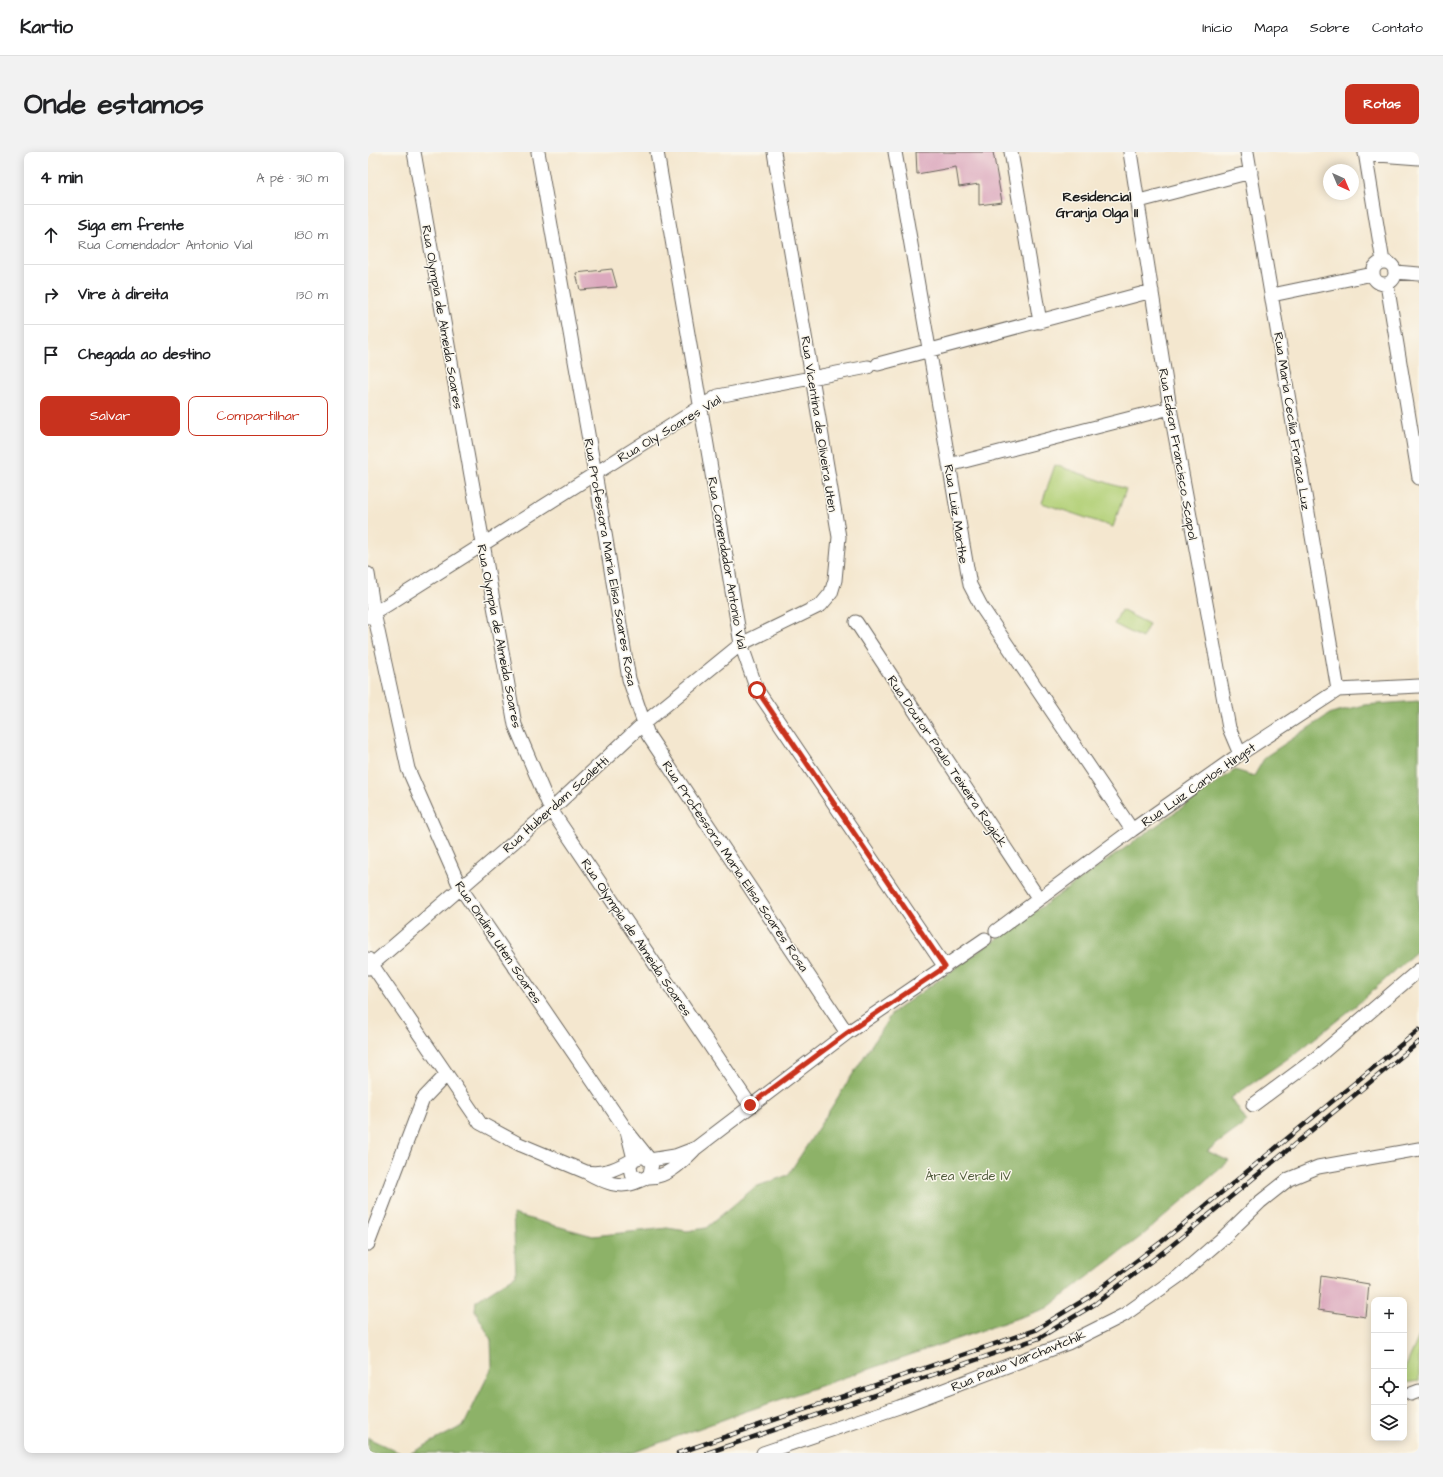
<!DOCTYPE html>
<html lang="pt">
<head>
<meta charset="utf-8">
<style>
  :root { --surface:#fff; --page:#f2f2f2; --text:#202124; --muted:#757577; --line:#e0e0e0; --accent:#c8321e }
  body { margin:0; font-family:"Architects Daughter",sans-serif; background:var(--page); color:var(--text) }
  .controls { position:absolute; right:12px; bottom:12px; display:grid; overflow:hidden; border-radius:8px; box-shadow:0 2px 10px #0003 }
  .controls button { width:36px; height:36px; display:grid; place-items:center; padding:0; border:0; border-bottom:1px solid var(--line); background:var(--surface); color:var(--text); font:20px sans-serif }
  .compass { position:absolute; left:955px; top:12px; width:36px; height:36px; border-radius:50%; background:var(--surface); box-shadow:0 2px 10px #0003; rotate:136deg }
  .stop { position:absolute; width:12px; height:12px; margin:-9px; border:3px solid #c8321e; border-radius:50%; background:#fff }
  .stop.end { background:#c8321e; border-color:#fff; box-shadow:0 1px 4px #0008 }
  .list { margin:0; padding:0; list-style:none }
  h2 { display:flex; justify-content:space-between; align-items:center; height:52px; margin:0; padding:0 16px; font-size:17px }
  h2 small { font-size:13px; font-weight:400; color:var(--muted) }
  .list li { display:grid; grid-template-columns:26px 1fr auto; gap:12px; align-items:center; box-sizing:border-box; height:60px; padding:0 16px; border-top:1px solid var(--line) }
  .list b { display:block; font-size:15px; white-space:nowrap }
  .list p { margin:0; font-size:13px; white-space:nowrap; color:var(--muted) }
  .list em { font-size:13px; font-style:normal; color:var(--muted) }
  .actions { display:flex; gap:8px; padding:12px 16px }
  .actions a { flex:1; padding:9px 0; border:1px solid var(--accent); border-radius:8px; text-align:center; font-size:14px; color:var(--accent) }
  .actions .main { background:var(--accent); color:#fff }
  .icon { flex:none; width:22px; height:22px; fill:none; stroke:currentColor; stroke-width:2; stroke-linecap:round; stroke-linejoin:round }
  .map { position:relative; flex:none; width:1051px; height:1301px; overflow:hidden; border-radius:8px }
  header { display:flex; align-items:center; gap:24px; box-sizing:border-box; height:56px; padding:0 20px; background:var(--surface); border-bottom:1px solid var(--line) }
  header strong { font-size:19px }
  nav { display:flex; gap:22px; margin-inline-start:auto; font-size:14px }
  .intro { display:flex; align-items:center; justify-content:space-between; box-sizing:border-box; height:96px; padding:0 24px }
  h1 { margin:0; font-size:28px }
  .button { padding:10px 18px; border-radius:8px; background:var(--accent); color:#fff; font-size:14px; font-weight:700 }
  main { display:flex; gap:24px; padding:0 24px }
  aside { flex:1; background:var(--surface); border-radius:8px; box-shadow:0 2px 10px #0003 }
  .map>svg:first-child { display:block }
  .green { fill:#b2d077; stroke:#67764a }
  .forest { fill:#8db268; stroke:#546742 }
  .building { fill:#dca9be }
  .lines { fill:none; stroke-linecap:round; stroke-linejoin:round }
  .minor-casing { stroke:#68635b; stroke-width:15 }
  .minor { stroke:#fff; stroke-width:13 }
  .rail-casing { stroke:#1c1c1c; stroke-width:4.5 }
  .rail { stroke:#fbf7ec; stroke-width:3; stroke-dasharray:9; stroke-linecap:butt }
  .route { stroke:#c8321e; stroke-width:5 }
  .labels { text-anchor:middle; stroke-width:3; stroke-linejoin:round; paint-order:stroke }
  .street-label { font-size:13px; fill:#1c1c1c; stroke:#fbf7ec }
  .park-label { font-size:13px; fill:#505b3c; stroke:#fbf7ec }
  .neighbourhood-label { font-size:14px; font-weight:bold; fill:#1c1c1c; stroke:#fbf7ec }
</style>
</head>
<body>
<header>
<strong>Kartio</strong>
<nav><a>Início</a><a>Mapa</a><a>Sobre</a><a>Contato</a></nav>
</header>
<div class="intro"><h1>Onde estamos</h1><a class="button">Rotas</a></div>
<main>
<aside>
<h2>4 min<small>A pé · 310 m</small></h2>
<ul class="list">
<li><svg class="icon" aria-label="ahead" viewBox="0 0 24 24"><path d="M12 20V5M6 11l6-6 6 6"/></svg><div><b>Siga em frente</b><p>Rua Comendador Antonio Vial</p></div><em>180 m</em></li>
<li><svg class="icon" aria-label="right" viewBox="0 0 24 24"><path d="M7 20v-9h11M14 6l5 5-5 5"/></svg><div><b>Vire à direita</b></div><em>130 m</em></li>
<li><svg class="icon" aria-label="arrive" viewBox="0 0 24 24"><path d="M6 21V4h12l-3 4 3 4H6"/></svg><div><b>Chegada ao destino</b></div></li>
</ul>
<div class="actions"><a class="main">Salvar</a><a>Compartilhar</a></div>
</aside>
<div class="map">
<svg width="1051" height="1301" viewBox="0 0 1051 1301">
  <rect width="100%" height="100%" fill="#fbf7ec"/>
  <filter id="ink" filterUnits="userSpaceOnUse"><feTurbulence type="fractalNoise" baseFrequency=".025" numOctaves="2"/><feDisplacementMap in="SourceGraphic" scale="8" xChannelSelector="R" yChannelSelector="G"/><feConvolveMatrix kernelMatrix="1 2 1 2 8 2 1 2 1" color-interpolation-filters="sRGB"/></filter>
  <filter id="wash" filterUnits="userSpaceOnUse"><feTurbulence type="fractalNoise" baseFrequency=".012" numOctaves="4" result="noise"/><feDisplacementMap in="SourceGraphic" scale="16" xChannelSelector="R" yChannelSelector="G"/><feGaussianBlur stdDeviation="0.9" result="paint"/><feColorMatrix in="noise" values="0 0 0 0 0 0 0 0 0 0 0 0 0 0 0 0 0 1.4 0 .05"/><feComposite in="paint" operator="in"/></filter>
  <g filter="url(#wash)">
    <rect width="100%" height="100%" fill="#f4e7cf"/>
    <!-- green -->
    <path class="green" d="M 687,313 L 758,337 L 745,375 L 674,351 Z
      M 753,458 L 781,472 L 774,486 L 746,472 Z
      M 1051,1184 L 1051,1229 L 1036,1231 L 1036,1219 Z"/>
    <!-- forest -->
    <path class="forest" d="M 1051,549 L 1051,797 L 991,851 L 932,898 L 863,946 L 879,970 L 839,999 L 861,1009 L 775,1083 L 679,1156 L 373,1261 L 264,1301 L 43,1301 L 96,1273 L 124,1215 L 123,1188 L 107,1158 L 108,1149 L 148,1123 L 145,1062 L 225,1084 L 299,1076 L 319,1079 L 338,1076 L 387,1035 L 420,1023 L 524,861 L 867,618 L 886,624 L 897,605 L 963,561 L 996,553 Z
      M 0,1286 L 32,1301 L 0,1301 Z"/>
    <g id="blocks">
      <!-- building -->
      <path class="building" d="M 548,0 L 625,0 L 634,50 L 611,53 L 611,32 L 591,35 L 588,15 L 549,22 Z
        M 244,117 L 249,135 L 212,138 L 208,121 Z
        M 953,1124 L 1001,1132 L 998,1165 L 950,1158 Z"/>
    </g>
  </g>
  <g filter="url(#ink)">
    <use href="#blocks" fill-opacity="0" stroke="#68635b" stroke-width="1"/>
    <g class="lines">
      <!-- minor casing -->
      <g class="minor-casing">
        <path id="minor" d="M 46,0 L 147,573 L 183,658 L 382,953
          M 170,0 L 229,333 L 261,527 L 280,583 L 479,881
          M 289,0 L 373,492 L 389,538 L 577,815
          M 527,0 L 602,433 L 613,454 L 764,678
          M 643,0 L 672,170
          M 762,0 L 802,256 L 861,576 L 872,602
          M 879,0 L 970,538
          M 997,0 L 1015,110
          M 997,2 L 1051,6
          M 771,49 L 883,20
          M1005 121a11 11 0 1 1 22 0a11 11 0 1 1-22 0Z
          M 1027,120 L 1051,122
          M 1019,132 L 1051,326
          M 904,143 L 1005,122
          M 510,212 L 784,139
          M 581,313 L 802,256
          M 0,422 L 6,461 L 40,617 L 92,735 L 259,979
          M 0,465 L 350,244 L 500,215
          M 488,470 L 671,747
          M 628,779 L 764,678 L 872,602 L 970,538 L 1051,534
          M 0,807 L 112,971 L 151,992 L 218,1020
          M 0,816 L 183,658 L 276,571 L 373,492 L 453,453 L 463,441 L 467,428 L 471,385 L 406,0
          M 885,953 L 947,907 L 1051,818
          M 328,996 L 479,881 L 617,787
          M 272,1028 L 263,1021 L 262,1013 L 266,1007 L 276,1004 L 284,1011 L 282,1022 C 279,1026 276,1027 271,1029 C 252,1038 236,1030 218,1020 C 237,1023 250,1016 266,1007 L 259,979 L 282,1008 L 307,1004 L 328,996 C 315,1009 300,1026 280,1025
          M 0,1092 L 55,947 L 78,923
          M 1043,1242 L 1051,1239
          M 395,1301 L 531,1255 L 700,1191 L 756,1163 L 811,1124 L 856,1085 L 892,1050 L 921,1027 L 950,1015 L 1051,997"/>
      </g>
      <!-- minor -->
      <use href="#minor" class="minor"/>
      <!-- rail casing -->
      <g class="rail-casing">
        <path id="rail" d="M 310,1301 L 667,1178 L 721,1145 L 797,1087 L 1051,878
          M 339,1301 L 671,1186 L 727,1152 L 803,1094 L 1051,890"/>
      </g>
      <!-- rail -->
      <use href="#rail" class="rail"/>
    </g>
  </g>
  <g class="lines" filter="url(#ink)">
    <!-- route -->
    <path class="route" d="M 382,953 L 479,881 L 577,815 L 389,538"/>
  </g>
  <g class="labels">
    <!-- street labels -->
    <g class="street-label">
      <text transform="translate(75 165) rotate(80)" y="5">Rua Olympia de Almeida Soares</text>
      <text transform="translate(925 269) rotate(81)" y="5">Rua Maria Cecília Franca Luz</text>
      <text transform="translate(452 272) rotate(81)" y="5">Rua Vicentina de Oliveira Uten</text>
      <text transform="translate(301 276) rotate(-31)" y="5">Rua Oly Soares Vial</text>
      <text transform="translate(811 302) rotate(80)" y="5">Rua Edson Francisco Scapol</text>
      <text transform="translate(589 362) rotate(81)" y="5">Rua Luiz Marthe</text>
      <text transform="translate(243 410) rotate(80)" y="5">Rua Professora Maria Elisa Soares Rosa</text>
      <text transform="translate(360 411) rotate(80)" y="5">Rua Comendador Antonio Vial</text>
      <text transform="translate(132 484) rotate(79)" y="5">Rua Olympia de Almeida Soares</text>
      <text transform="translate(580 609) rotate(56)" y="5">Rua Doutor Paulo Teixeira Rogick</text>
      <text transform="translate(830 632) rotate(-35)" y="5">Rua Luiz Carlos Hingst</text>
      <text transform="translate(187 652) rotate(-42)" y="5">Rua Huberdam Scaletti</text>
      <text transform="translate(368 714) rotate(56)" y="5">Rua Professora Maria Elisa Soares Rosa</text>
      <text transform="translate(269 785) rotate(56)" y="5">Rua Olympia de Almeida Soares</text>
      <text transform="translate(131 790) rotate(56)" y="5">Rua Ondina Uten Soares</text>
      <text transform="translate(650 1208) rotate(-22)" y="5">Rua Paulo Varchavtchik</text>
    </g>
    <!-- park labels -->
    <g class="park-label">
      <text x="600" y="1028">Área Verde IV</text>
    </g>
    <!-- neighbourhood labels -->
    <g class="neighbourhood-label">
      <text x="729" y="49">Residencial<tspan x="729" dy="16">Granja Olga II</tspan></text>
    </g>
  </g>
</svg>
<div class="controls">
<button>+</button>
<button>−</button>
<button><svg class="icon" aria-label="locate" viewBox="0 0 24 24"><circle cx="12" cy="12" r="6"/><path d="M12 2v4M12 18v4M2 12h4M18 12h4"/></svg></button>
<button><svg class="icon" aria-label="layers" viewBox="0 0 24 24"><path d="M12 4l9 5-9 5-9-5zM3 14l9 5 9-5"/></svg></button>
</div>
<svg class="compass" viewBox="-18 -18 36 36"><path d="M0-13l5 13h-10z" fill="#e53935"/><path d="M0 13l5-13h-10z" fill="#757577"/></svg>
<div class="stop" style="left:389px;top:538px"></div>
<div class="stop end" style="left:382px;top:953px"></div>
</div>
</main>
</body>
</html>
